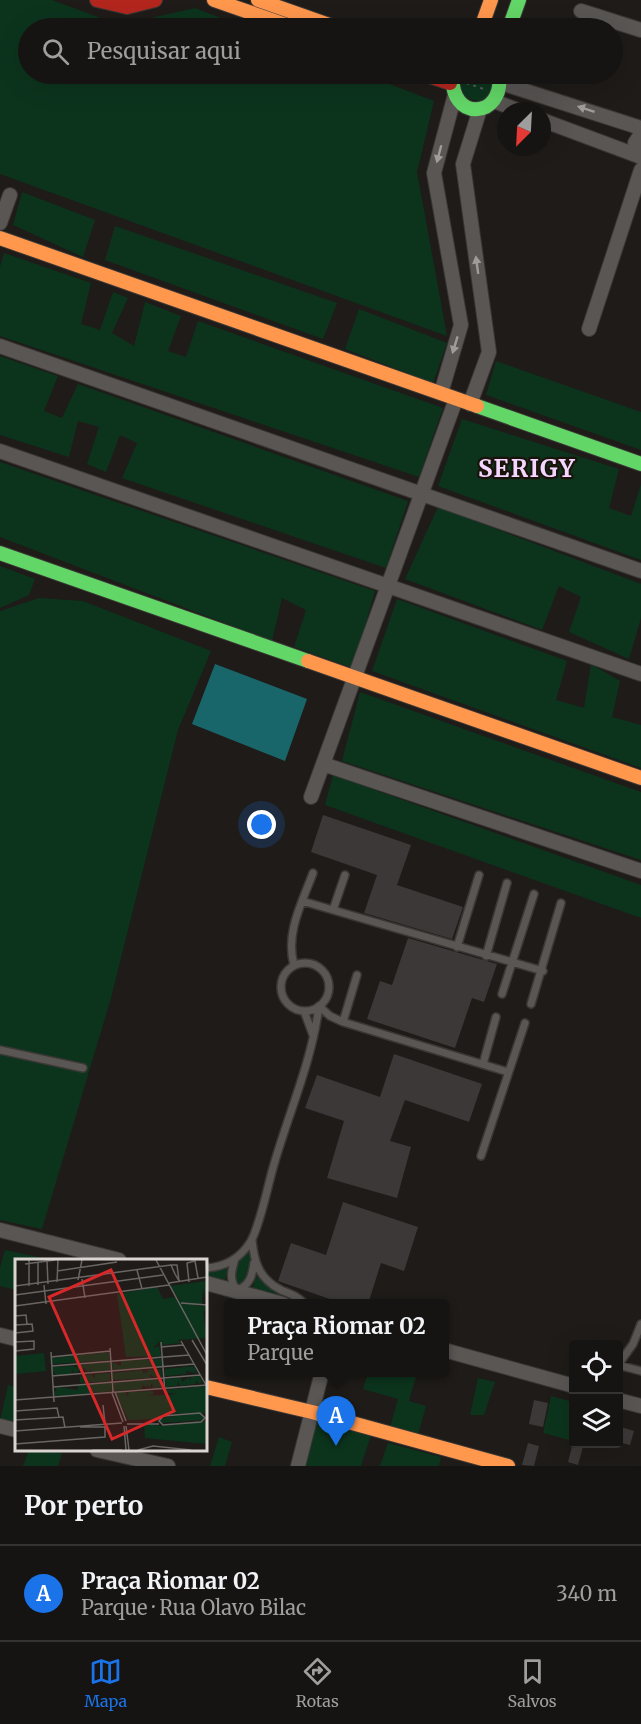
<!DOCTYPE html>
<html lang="pt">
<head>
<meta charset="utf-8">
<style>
  :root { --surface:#161412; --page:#232120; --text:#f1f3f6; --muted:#9e9e9f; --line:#353332; --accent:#1a73e8 }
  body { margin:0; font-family:Merriweather,serif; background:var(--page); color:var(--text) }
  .controls { position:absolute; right:18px; bottom:18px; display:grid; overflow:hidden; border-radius:6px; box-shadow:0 6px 24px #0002 }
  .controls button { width:54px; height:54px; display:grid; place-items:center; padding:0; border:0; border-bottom:2px solid var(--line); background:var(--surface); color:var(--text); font:30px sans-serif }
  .compass { position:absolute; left:497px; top:102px; width:54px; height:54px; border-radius:50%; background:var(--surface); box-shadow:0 6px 24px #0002; rotate:204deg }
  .you { position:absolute; left:262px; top:825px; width:21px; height:21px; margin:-15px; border:4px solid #fff; border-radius:50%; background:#1a73e8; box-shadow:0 0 0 9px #1a73e833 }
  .badge { display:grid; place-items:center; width:39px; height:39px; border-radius:50%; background:var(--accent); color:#fff; font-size:20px; font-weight:700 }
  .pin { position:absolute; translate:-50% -50px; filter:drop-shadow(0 2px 3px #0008) }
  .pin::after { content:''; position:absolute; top:32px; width:21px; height:18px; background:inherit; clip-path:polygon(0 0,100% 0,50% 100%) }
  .popup { position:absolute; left:224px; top:1299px; width:225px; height:78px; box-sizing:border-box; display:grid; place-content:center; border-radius:6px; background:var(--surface); filter:drop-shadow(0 2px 4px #0005); font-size:20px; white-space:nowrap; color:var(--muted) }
  .popup b { font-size:22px; color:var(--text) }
  .popup::after { content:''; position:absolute; left:50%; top:100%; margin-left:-12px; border:12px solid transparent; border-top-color:var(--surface) }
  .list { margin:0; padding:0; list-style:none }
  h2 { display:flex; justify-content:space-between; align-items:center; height:78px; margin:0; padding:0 24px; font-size:26px }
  h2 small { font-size:20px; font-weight:400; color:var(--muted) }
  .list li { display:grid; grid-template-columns:39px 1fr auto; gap:18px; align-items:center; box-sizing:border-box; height:96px; padding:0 24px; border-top:2px solid var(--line) }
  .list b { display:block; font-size:22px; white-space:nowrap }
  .list p { margin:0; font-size:20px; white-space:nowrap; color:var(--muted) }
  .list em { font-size:20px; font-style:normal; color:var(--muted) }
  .icon { flex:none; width:33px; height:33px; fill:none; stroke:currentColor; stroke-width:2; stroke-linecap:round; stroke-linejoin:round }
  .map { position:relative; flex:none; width:641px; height:1466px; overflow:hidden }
  .search { position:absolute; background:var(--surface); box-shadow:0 6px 24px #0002; left:18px; right:18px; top:18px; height:66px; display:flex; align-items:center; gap:15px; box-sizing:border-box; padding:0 21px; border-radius:33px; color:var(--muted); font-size:22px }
  .sheet { height:174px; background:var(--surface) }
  nav { display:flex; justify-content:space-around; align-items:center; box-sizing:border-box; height:84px; border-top:2px solid var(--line); background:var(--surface); font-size:16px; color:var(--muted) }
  nav a { display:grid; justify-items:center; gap:3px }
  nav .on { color:var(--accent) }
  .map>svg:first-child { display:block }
  .green { fill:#0c341d }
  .water { fill:#19666a }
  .building { fill:#3c3838 }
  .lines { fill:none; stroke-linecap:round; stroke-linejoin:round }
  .lane-casing { stroke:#3a3735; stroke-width:10 }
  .street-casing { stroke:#3a3735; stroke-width:16 }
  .fast-casing { stroke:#3a3735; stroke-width:16 }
  .slow-casing { stroke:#3a3735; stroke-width:16 }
  .jam-casing { stroke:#3a3735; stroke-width:16 }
  .path { stroke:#5b5956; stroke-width:2; stroke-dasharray:3 4.5; stroke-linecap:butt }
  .lane { stroke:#595654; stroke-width:7 }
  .street { stroke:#595654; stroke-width:14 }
  .fast { stroke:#63d668; stroke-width:14 }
  .slow { stroke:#ff974d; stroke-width:14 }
  .jam { stroke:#b3261e; stroke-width:14 }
  .oneway { fill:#a09c98 }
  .labels { text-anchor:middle; stroke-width:4.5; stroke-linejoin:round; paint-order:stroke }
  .district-label { font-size:24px; font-weight:bold; letter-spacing:1.5px; fill:#f4d7fe; stroke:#19130b }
  .inset-road { fill:none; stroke:#696562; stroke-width:1.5 }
  .view { fill:#d62828; fill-opacity:0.15; stroke:#d62828; stroke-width:3 }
  .inset-edge { fill:none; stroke:#dad5d0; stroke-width:3 }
</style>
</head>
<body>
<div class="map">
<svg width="641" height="1466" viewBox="0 0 641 1466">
  <rect width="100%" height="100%" fill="#1e1b18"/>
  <!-- green -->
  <path class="green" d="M 0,0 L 52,0 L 120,25 L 195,8 L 247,28 L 28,28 L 28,74 L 363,74 L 434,101 L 417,172 L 447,336 L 0,174 Z
    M 463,74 L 490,75 L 493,90 L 482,102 L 462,97 L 459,81 Z
    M 22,192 L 95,220 L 83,257 L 13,225 Z
    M 115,226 L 337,303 L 323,339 L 105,260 Z
    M 4,253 L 91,283 L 81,324 L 100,330 L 113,292 L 128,298 L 112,333 L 134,346 L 145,302 L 181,316 L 168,351 L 186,357 L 198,321 L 443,408 L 419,477 L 0,336 L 0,267 Z
    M 359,309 L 447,343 L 433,383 L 345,349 Z
    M 0,356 L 58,376 L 44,411 L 62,418 L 78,384 L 408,501 L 386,568 L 122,478 L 137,443 L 120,435 L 106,472 L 87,464 L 99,427 L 78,421 L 69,457 L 0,435 Z
    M 496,361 L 641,412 L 641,450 L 486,395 Z
    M 462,419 L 619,469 L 609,508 L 631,516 L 641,484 L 641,560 L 438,486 Z
    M 0,462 L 375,591 L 353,668 L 294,647 L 306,610 L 282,598 L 272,641 L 0,537 Z
    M 438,507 L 641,584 L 641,618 L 629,659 L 569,632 L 581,597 L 559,586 L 542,630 L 405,579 Z
    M 0,566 L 35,579 L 29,595 L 0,608 Z
    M 39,598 L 83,601 L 211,651 L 178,730 L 111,998 L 42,1229 L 0,1220 L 0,611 Z
    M 397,599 L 567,661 L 556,700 L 584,708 L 591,664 L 620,681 L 612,717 L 641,725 L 641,768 L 372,671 Z
    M 360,692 L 641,792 L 641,860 L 342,761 Z
    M 333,775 L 641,885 L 641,918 L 325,805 Z
    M 5,1250 L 52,1260 L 16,1260 L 16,1290 L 0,1286 L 0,1268 Z
    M 242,1252 L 253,1255 L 251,1278 L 237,1291 L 232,1283 L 235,1259 Z
    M 228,1268 L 223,1287 L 206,1283 L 206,1272 Z
    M 256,1276 C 268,1288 292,1296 298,1303 L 283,1303 L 251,1294 Z
    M 368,1373 L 417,1373 L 409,1401 L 426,1406 L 418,1435 L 390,1427 L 398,1399 L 363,1389 Z
    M 478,1378 L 495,1382 L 484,1415 L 470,1415 Z
    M 8,1385 L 16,1387 L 16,1424 L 0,1421 Z
    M 551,1396 L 573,1402 L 573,1441 L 543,1433 Z
    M 312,1412 L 373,1429 L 361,1466 L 298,1466 Z
    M 219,1437 L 232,1442 L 225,1466 L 210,1466 Z
    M 388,1443 L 441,1457 L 439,1466 L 380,1466 Z
    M 29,1450 L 62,1453 L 58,1466 L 23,1466 Z"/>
  <!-- water -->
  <path class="water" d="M 215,664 L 307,699 L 285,761 L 192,724 Z"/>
  <!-- building -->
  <path class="building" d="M 323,815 L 411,845 L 397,885 L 463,907 L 452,939 L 364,913 L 377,875 L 311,852 Z
    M 408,938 L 497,964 L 484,1002 L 472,998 L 455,1048 L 367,1019 L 380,981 L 392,985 Z
    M 394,1054 L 482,1084 L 469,1122 L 405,1100 L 390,1141 L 411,1147 L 397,1198 L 327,1178 L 344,1121 L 305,1108 L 317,1075 L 380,1097 Z
    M 343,1202 L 418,1227 L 404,1271 L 381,1263 L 368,1304 L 344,1304 L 278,1281 L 291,1243 L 326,1255 Z
    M 534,1400 L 548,1403 L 543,1427 L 529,1424 Z
    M 618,1426 L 634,1431 L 630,1445 L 618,1442 Z
    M 528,1443 L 539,1446 L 534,1466 L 522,1465 Z
    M 573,1443 L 584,1443 L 578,1465 L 568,1462 Z"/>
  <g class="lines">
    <!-- lane casing -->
    <g class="lane-casing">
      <path id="lane" d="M 302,901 L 543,971
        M 333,910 L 345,875
        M 457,947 L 479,875
        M 486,956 L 507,883
        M281 987a24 24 0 1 1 48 0a24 24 0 1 1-48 0Z
        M 294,965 C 285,933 302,903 313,873
        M 502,994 L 534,894
        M 531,1004 L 561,903
        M 319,1006 L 330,1016 L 343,1022 L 508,1072
        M 304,1011 L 313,1035
        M 343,1022 L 357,975
        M 0,1050 L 83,1068
        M 483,1064 L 496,1017
        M 481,1156 L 525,1023
        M 252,1240 C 254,1262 259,1279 281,1290 C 290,1294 298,1296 305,1304
        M 235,1259 C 231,1272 229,1279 237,1291 C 250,1284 252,1277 254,1263
        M 206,1268 C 225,1267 240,1259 251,1241 C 261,1223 268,1183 275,1161 C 290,1110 312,1060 319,1006
        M 618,1365 L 633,1344 L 641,1324
        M 618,1365 L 641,1371"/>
    </g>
    <!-- street casing -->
    <g class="street-casing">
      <path id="street" d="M 581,11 L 641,30
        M 501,83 L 641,128
        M 494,101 L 520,111
        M 542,120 L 641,157
        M 640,157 L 635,143 L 641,134
        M 0,223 L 10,195
        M 589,329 L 641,170
        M 0,346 L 641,571
        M 441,393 L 461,325 L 434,173 L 454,98
        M 470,404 L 489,352 L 463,164 L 480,109
        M 0,451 L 641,674
        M 323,764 L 641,871
        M 311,797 L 456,399
        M 0,1230 L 119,1260
        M 206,1283 L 283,1304
        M 0,1335 L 16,1339
        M 444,1350 L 574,1386
        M 618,1400 L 641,1406
        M 0,1426 L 16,1430
        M 97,1450 L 168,1466
        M 298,1466 L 322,1372"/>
    </g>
    <!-- fast casing -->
    <g class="fast-casing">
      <path id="fast" d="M 509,28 L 519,0
        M 453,74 C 448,122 505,120 499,74
        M 477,406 L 641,464
        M 0,553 L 308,661"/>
    </g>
    <!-- slow casing -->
    <g class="slow-casing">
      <path id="slow" d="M 214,0 L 295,28
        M 258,0 L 338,28
        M 481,28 L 491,0
        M 0,238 L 477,406
        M 308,661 L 641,778
        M 206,1387 L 312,1412 L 508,1466"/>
    </g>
    <!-- jam casing -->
    <g class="jam-casing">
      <path id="jam" d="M 97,0 L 127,7 L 155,0
        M 423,74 L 450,83"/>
    </g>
    <!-- path -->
    <path class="path" d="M 466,83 L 484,89"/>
    <!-- lane -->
    <use href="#lane" class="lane"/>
    <!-- street -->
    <use href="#street" class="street"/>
    <!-- fast -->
    <use href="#fast" class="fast"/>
    <!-- slow -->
    <use href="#slow" class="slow"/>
    <!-- jam -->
    <use href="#jam" class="jam"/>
  </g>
  <!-- one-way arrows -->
  <defs><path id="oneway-solid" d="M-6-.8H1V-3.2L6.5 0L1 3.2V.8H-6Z" transform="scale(1.5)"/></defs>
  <g class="oneway">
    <use href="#oneway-solid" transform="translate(586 109) rotate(-162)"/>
    <use href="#oneway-solid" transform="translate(439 154) rotate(105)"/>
    <use href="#oneway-solid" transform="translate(477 265) rotate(-98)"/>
    <use href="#oneway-solid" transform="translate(455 345) rotate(107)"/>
  </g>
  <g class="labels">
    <!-- district labels -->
    <g class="district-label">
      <text x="527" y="477">SERIGY</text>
    </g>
  </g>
  <!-- overview -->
  <g transform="translate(15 1259)">
    <rect width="192" height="192" fill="#1e1b18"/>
    <path d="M 192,22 L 192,45 L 188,29 L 187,45 L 181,46 L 192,48 L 188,53 L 192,79 L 163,81 L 166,84 L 147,86 L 145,82 L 138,89 L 144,87 L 146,97 L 111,98 L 102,35 L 142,28 L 148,40 L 159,38 L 166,43 L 155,27 ZM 94,93 L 95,101 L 37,105 L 37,99 ZM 29,94 L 31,112 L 0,115 L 0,97 ZM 146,100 L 147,107 L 98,111 L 97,103 L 106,107 L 106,102 ZM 95,103 L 95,111 L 76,113 L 75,109 L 74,114 L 69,109 L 59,114 L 58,110 L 56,115 L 41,116 L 38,112 L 38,108 L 59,107 L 62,110 L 62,106 ZM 179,107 L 182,114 L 171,112 L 171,115 L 150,117 L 150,110 ZM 146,110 L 147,118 L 138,118 L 136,115 L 135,119 L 98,121 L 98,114 L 127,111 L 129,115 L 131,111 L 132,115 L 133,111 ZM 95,114 L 95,122 L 65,124 L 65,116 L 69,120 L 70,116 L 77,116 L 80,120 L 80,115 ZM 185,117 L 187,124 L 183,125 L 182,121 L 180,125 L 165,127 L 163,122 L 162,127 L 151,128 L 150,120 L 166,119 L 167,123 L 174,118 L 176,122 L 176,118 ZM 147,120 L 148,128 L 138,129 L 137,124 L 134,129 L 132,125 L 132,129 L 128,126 L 126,130 L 99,132 L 98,124 ZM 96,124 L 97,132 L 79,134 L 77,130 L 77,134 L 40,137 L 40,133 L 42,128 L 63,131 L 63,126 ZM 192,127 L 192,154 L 147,155 L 140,160 L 113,161 L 101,134 L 111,133 L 112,138 L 114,133 L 138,132 L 139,135 L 132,137 L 165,135 L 152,134 L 151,131 ZM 186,154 L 189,161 L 145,164 L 146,159 ZM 192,162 L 192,185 L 130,179 L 129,165 L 148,167 Z" fill="#0c341d"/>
    <path class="inset-road" d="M 141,1 L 192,96M 191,1 L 192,20M 32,2 L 33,25M 10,5 L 40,1M 156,6 L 162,6 L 164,22 L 160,15 ZM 122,11 L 127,30M 42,12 L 102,3M 67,20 L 70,39M 63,21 L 67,1M 42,23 L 43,1M 174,23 L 172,4 L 180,2 L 183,19M 154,24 L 192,18M 23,26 L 23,3M 29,26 L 31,45M 0,27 L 156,6M 14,27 L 14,1M 0,36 L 148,16M 166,44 L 192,46M 0,47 L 154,26M 0,57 L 11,56 L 12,65M 0,66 L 17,65 L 18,72 L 0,74M 177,81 L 192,106M 166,82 L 191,126M 0,83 L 19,82 L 19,90 L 0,92M 146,83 L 150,134M 146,88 L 168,86M 95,89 L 98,133M 36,93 L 39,143M 36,98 L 95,92M 37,107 L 174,96M 37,117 L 179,105M 38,128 L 185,116M 100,133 L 111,162M 97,134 L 108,163M 0,141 L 192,126M 88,146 L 90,165M 0,152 L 42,149 L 44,158M 185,154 L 190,159 L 186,163 L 148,166 L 144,162 L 148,157 ZM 0,161 L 48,158 L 50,169M 112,165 L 144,165M 109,167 L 111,191M 111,167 L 114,191M 65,168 L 90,168M 0,172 L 107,164M 0,185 L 90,178 L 90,168M 77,191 L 107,191M 123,191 L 138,187 L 176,191"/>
    <path class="view" d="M 96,11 L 159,152 L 97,180 L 34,38 Z"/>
    <rect width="192" height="192" class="inset-edge"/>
  </g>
</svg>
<div class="controls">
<button><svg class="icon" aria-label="locate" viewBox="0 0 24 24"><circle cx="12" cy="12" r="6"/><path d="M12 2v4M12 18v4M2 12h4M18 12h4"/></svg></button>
<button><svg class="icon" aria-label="layers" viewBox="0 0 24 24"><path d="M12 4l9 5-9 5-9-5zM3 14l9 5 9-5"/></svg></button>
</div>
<svg class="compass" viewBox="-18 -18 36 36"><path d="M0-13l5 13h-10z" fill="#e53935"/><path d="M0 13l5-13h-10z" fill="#9e9e9f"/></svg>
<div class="you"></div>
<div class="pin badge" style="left:336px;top:1446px">A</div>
<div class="popup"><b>Praça Riomar 02</b>Parque</div>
<div class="search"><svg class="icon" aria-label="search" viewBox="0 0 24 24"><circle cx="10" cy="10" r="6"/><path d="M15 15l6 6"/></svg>Pesquisar aqui</div>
</div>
<section class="sheet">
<h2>Por perto<small></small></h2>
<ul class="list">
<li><span class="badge">A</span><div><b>Praça Riomar 02</b><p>Parque · Rua Olavo Bilac</p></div><em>340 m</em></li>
</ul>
</section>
<nav>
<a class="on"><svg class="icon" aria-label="map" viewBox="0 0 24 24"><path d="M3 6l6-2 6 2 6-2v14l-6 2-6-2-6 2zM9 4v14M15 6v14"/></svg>Mapa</a>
<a><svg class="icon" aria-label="directions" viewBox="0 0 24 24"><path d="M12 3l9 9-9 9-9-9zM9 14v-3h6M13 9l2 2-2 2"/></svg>Rotas</a>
<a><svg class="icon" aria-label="saved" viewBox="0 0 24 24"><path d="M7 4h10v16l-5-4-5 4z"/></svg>Salvos</a>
</nav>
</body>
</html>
